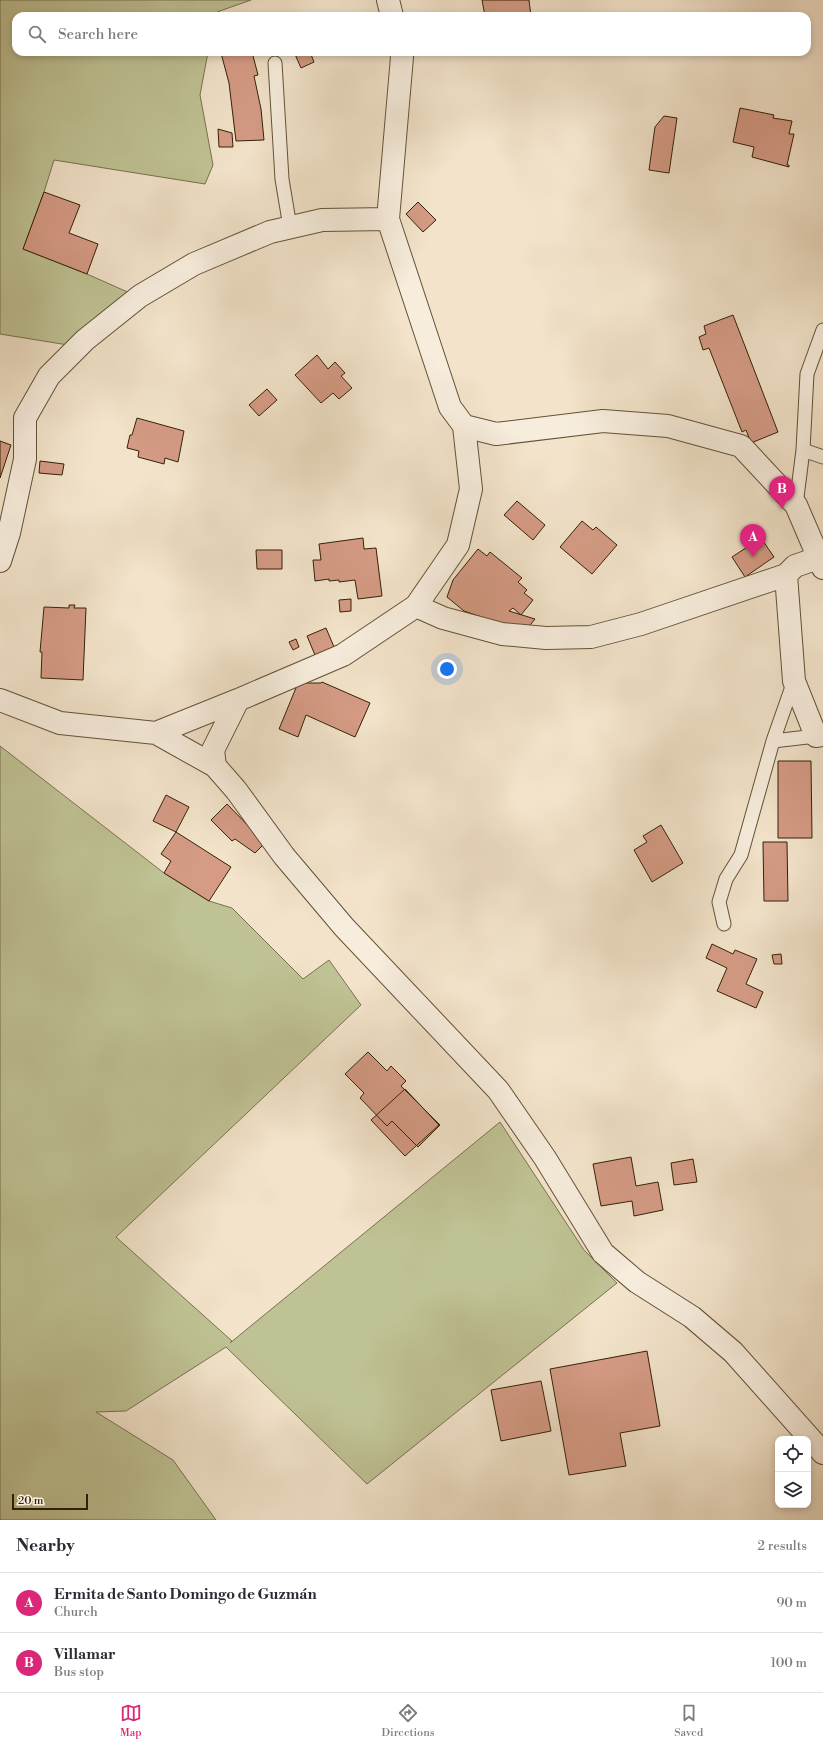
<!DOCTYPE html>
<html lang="en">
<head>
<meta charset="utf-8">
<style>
  :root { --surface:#fff; --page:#f7f7f7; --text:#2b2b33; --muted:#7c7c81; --line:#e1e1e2; --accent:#db2777 }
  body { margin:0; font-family:"Libre Bodoni",serif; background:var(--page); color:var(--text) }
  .controls { position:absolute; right:12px; bottom:12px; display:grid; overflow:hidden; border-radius:8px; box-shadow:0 2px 6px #0003 }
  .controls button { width:36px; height:36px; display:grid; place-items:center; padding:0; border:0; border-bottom:1px solid var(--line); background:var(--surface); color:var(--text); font:20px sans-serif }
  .scale { position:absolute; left:12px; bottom:10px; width:76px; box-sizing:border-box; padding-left:4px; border:2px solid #332107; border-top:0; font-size:11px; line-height:14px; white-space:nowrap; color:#332107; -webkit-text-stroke:3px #f7eddd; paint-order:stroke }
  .you { position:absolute; left:447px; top:669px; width:14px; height:14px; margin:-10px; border:3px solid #fff; border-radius:50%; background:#1a73e8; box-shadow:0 0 0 6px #1a73e833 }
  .badge { display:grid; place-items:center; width:26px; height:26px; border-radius:50%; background:var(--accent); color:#fff; font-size:13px; font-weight:700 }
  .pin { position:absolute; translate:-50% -33px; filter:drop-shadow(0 1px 2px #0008) }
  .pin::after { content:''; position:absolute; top:21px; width:14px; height:12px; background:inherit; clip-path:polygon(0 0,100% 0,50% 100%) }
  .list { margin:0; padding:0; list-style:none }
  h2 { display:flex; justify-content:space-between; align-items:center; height:52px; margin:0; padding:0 16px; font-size:17px }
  h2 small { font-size:13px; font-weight:400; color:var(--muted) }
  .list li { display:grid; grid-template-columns:26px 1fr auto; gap:12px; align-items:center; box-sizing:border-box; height:60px; padding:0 16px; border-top:1px solid var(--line) }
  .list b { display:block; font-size:15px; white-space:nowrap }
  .list p { margin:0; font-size:13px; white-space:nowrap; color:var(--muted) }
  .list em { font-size:13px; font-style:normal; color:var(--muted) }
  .icon { flex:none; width:22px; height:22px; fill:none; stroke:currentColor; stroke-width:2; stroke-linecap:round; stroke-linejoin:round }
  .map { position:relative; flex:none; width:823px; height:1520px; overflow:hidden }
  .search { position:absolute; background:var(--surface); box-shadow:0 2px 6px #0003; left:12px; right:12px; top:12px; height:44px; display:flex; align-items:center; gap:10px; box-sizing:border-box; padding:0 14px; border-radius:12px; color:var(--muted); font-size:15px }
  .sheet { height:172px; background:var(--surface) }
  nav { display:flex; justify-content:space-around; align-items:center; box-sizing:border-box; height:56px; border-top:1px solid var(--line); background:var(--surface); font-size:11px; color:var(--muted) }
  nav a { display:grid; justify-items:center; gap:2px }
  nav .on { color:var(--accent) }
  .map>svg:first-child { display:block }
  .green { fill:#bfc294; stroke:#79724e }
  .building { fill:#d59b85; stroke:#332107 }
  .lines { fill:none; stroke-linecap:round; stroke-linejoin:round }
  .lane-casing { stroke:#635238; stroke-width:15 }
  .street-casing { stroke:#635238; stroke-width:24 }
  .lane { stroke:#f7eddd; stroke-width:13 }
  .street { stroke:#f7eddd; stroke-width:22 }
</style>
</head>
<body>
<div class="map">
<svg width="823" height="1520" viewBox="0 0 823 1520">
  <rect width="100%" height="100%" fill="#f2e3ca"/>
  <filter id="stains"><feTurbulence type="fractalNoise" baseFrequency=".005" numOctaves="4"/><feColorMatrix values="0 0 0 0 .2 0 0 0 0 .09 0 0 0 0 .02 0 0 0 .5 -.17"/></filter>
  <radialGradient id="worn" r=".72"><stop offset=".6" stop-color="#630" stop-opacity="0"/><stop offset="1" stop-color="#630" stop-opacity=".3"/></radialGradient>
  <!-- green -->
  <path class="green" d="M 0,0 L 251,0 L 217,12 L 216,16 L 16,16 L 16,52 L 208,52 L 200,95 L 213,165 L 205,184 L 54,160 L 44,192 L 23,249 L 87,274 L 132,294 L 68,345 L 0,334 Z
    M 0,746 L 164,873 L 209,901 L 232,908 L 303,979 L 329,960 L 361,1005 L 116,1237 L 232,1341 L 230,1343 L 500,1122 L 584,1250 L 617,1283 L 367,1484 L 226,1347 L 126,1411 L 96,1412 L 173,1460 L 216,1520 L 0,1520 Z"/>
  <!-- building -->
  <path class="building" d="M 482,0 L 529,0 L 531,16 L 485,16 Z
    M 226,52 L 252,52 L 258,75 L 254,76 L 261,109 L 264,140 L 236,141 L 229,83 L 221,53 Z
    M 294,52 L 310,52 L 314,62 L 301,68 Z
    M 740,108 L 774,115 L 773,118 L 792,121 L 789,134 L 794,134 L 787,165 L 789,165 L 789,167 L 752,157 L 754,147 L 733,142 Z
    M 664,116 L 677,118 L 669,173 L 649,170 L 655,127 Z
    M 218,129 L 232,133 L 233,147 L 219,147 Z
    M 44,192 L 80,205 L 69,233 L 98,244 L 87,274 L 23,249 Z
    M 418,202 L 436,220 L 423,232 L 406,214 Z
    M 733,315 L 778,432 L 751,443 L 746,430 L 742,432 L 709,348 L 703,350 L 699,337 L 706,334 L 704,326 Z
    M 317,355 L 328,369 L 335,362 L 345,373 L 341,376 L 352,388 L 339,399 L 333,393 L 321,403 L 295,375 Z
    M 267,389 L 277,400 L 259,416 L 249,405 Z
    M 137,418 L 184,431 L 178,462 L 165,458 L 164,464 L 138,457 L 139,451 L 127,448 L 130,435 L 132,435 Z
    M 0,441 L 11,445 L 0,478 Z
    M 40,461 L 64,464 L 62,475 L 39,473 Z
    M 517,501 L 545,525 L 533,540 L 504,515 Z
    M 582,521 L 593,530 L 596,527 L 617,545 L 592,574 L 560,547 Z
    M 363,538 L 364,549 L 376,548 L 382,596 L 358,599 L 355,580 L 339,582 L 339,580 L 329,581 L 329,579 L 315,581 L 313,560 L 321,560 L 319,544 Z
    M 761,538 L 774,557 L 745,577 L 732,557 Z
    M 478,549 L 487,556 L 490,552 L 522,578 L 518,582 L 527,590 L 524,593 L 533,600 L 521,615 L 513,608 L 509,611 L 535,619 L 527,629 L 499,623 L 464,611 L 447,597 L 453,580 Z
    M 256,550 L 282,550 L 282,569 L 257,569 Z
    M 351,599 L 351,611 L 340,612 L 339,600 Z
    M 69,605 L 75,605 L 74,608 L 86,608 L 83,680 L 41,678 L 42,652 L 40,652 L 44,607 L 69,608 Z
    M 326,628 L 334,647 L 315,655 L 307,636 Z
    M 296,639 L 299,647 L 293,650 L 289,642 Z
    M 322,682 L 370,703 L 355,737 L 306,715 L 298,737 L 279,729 L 298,683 L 321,683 Z
    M 778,761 L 811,761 L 812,838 L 778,838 Z
    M 166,795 L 189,807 L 176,832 L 153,821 Z
    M 227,804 L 265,843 L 255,853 L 235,839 L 232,841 L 211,820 Z
    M 661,825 L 683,863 L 652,882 L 634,850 L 647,842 L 643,836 Z
    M 176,832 L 231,867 L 209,901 L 164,873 L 171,861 L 161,854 Z
    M 763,842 L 787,842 L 788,901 L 764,901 Z
    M 712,944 L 733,954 L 735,950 L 757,959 L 746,984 L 763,992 L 756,1008 L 717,991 L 727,968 L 706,958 Z
    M 781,954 L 782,964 L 774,964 L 772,955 Z
    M 368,1052 L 387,1071 L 391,1066 L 406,1081 L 401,1086 L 440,1125 L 418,1147 L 392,1121 L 387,1126 L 360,1098 L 364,1093 L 345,1074 Z
    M 405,1089 L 439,1125 L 405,1156 L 371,1120 Z
    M 631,1157 L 636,1186 L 658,1182 L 663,1210 L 634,1216 L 632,1201 L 601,1206 L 593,1164 Z
    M 693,1159 L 697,1182 L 674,1185 L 671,1163 Z
    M 647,1351 L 660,1426 L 620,1433 L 626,1466 L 569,1475 L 550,1369 Z
    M 541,1381 L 551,1431 L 501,1441 L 491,1390 Z"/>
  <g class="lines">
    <!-- lane casing -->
    <g class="lane-casing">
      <path id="lane" d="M 275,63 L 282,179 L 290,227
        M 803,450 L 823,457
        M 796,505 L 803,450 L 807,374 L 823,330
        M 794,681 L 773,741 L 816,736
        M 724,924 L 719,902 L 726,879 L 741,855 L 773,741"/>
    </g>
    <!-- street casing -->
    <g class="street-casing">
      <path id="street" d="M 388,0 L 392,16
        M 401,52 L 402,57 L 388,219 L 450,407 L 464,426 L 496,434 L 603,421 L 668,426 L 741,446 L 796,505 L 823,568
        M 818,558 L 795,566 L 786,575 L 794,681 L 816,736 L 823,735
        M 0,561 L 9,533 L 25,459 L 25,418 L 49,376 L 85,340 L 140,296 L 194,264 L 270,232 L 322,220 L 388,219
        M 416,606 L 443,618 L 502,634 L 546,638 L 591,637 L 641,624 L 786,575
        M 0,700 L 60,723 L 156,733 L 215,766 L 236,790 L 284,856 L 344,927 L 498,1090 L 545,1158 L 603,1253 L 637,1282 L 692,1317 L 733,1352 L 823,1453
        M 156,733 L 238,700 L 343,655 L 416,606 L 458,545 L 471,489 L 464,426
        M 215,766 L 213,750 L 238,700"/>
    </g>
    <!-- lane -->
    <use href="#lane" class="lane"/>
    <!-- street -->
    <use href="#street" class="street"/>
  </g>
  <rect width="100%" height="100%" filter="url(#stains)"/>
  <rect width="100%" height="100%" fill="url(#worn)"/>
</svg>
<div class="controls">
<button><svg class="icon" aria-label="locate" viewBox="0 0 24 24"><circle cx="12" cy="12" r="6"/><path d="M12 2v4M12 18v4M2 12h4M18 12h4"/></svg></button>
<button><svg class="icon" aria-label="layers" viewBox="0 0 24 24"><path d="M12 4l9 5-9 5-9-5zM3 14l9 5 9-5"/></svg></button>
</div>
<div class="scale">20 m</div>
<div class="you"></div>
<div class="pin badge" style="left:753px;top:557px">A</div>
<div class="pin badge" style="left:782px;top:509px">B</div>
<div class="search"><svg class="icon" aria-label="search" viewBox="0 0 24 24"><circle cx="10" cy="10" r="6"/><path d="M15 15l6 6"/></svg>Search here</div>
</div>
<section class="sheet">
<h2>Nearby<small>2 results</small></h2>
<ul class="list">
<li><span class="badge">A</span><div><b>Ermita de Santo Domingo de Guzmán</b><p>Church</p></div><em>90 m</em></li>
<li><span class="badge">B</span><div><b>Villamar</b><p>Bus stop</p></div><em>100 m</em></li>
</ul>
</section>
<nav>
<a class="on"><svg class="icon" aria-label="map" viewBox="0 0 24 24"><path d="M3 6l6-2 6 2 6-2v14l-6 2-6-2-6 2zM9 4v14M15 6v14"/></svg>Map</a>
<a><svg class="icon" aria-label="directions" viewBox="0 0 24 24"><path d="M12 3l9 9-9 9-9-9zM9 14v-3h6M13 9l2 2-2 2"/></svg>Directions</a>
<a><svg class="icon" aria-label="saved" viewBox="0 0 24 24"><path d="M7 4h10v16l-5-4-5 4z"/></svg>Saved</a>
</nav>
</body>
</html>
